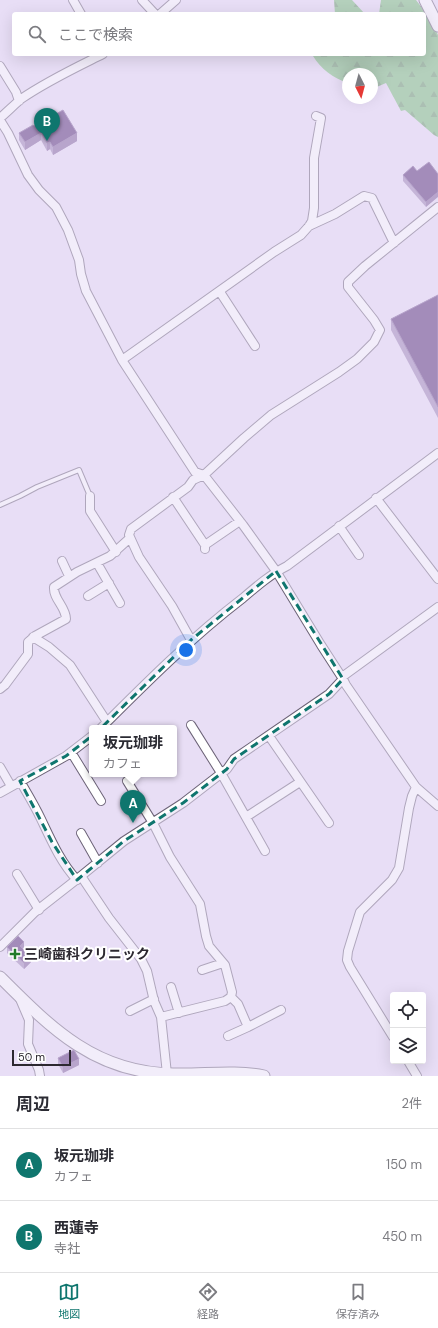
<!DOCTYPE html>
<html lang="ja">
<head>
<meta charset="utf-8">
<style>
  :root { --surface:#fff; --page:#f7f7f7; --text:#2b2b33; --muted:#7c7c81; --line:#e1e1e2; --accent:#0f766e }
  body { margin:0; font-family:"DM Sans","Noto Sans JP",sans-serif; background:var(--page); color:var(--text) }
  .controls { position:absolute; right:12px; bottom:12px; display:grid; overflow:hidden; border-radius:4px; box-shadow:0 4px 16px #0002 }
  .controls button { width:36px; height:36px; display:grid; place-items:center; padding:0; border:0; border-bottom:1px solid var(--line); background:var(--surface); color:var(--text); font:20px sans-serif }
  .compass { position:absolute; left:342px; top:68px; width:36px; height:36px; border-radius:50%; background:var(--surface); box-shadow:0 4px 16px #0002; rotate:174deg }
  .scale { position:absolute; left:12px; bottom:10px; width:59px; box-sizing:border-box; padding-left:4px; border:2px solid #2c2830; border-top:0; font-size:11px; line-height:14px; white-space:nowrap; color:#2c2830; -webkit-text-stroke:3px #fff; paint-order:stroke }
  .you { position:absolute; left:186px; top:650px; width:14px; height:14px; margin:-10px; border:3px solid #fff; border-radius:50%; background:#1a73e8; box-shadow:0 0 0 6px #1a73e833 }
  .badge { display:grid; place-items:center; width:26px; height:26px; border-radius:50%; background:var(--accent); color:#fff; font-size:13px; font-weight:700 }
  .pin { position:absolute; translate:-50% -33px; filter:drop-shadow(0 1px 2px #0008) }
  .pin::after { content:''; position:absolute; top:21px; width:14px; height:12px; background:inherit; clip-path:polygon(0 0,100% 0,50% 100%) }
  .popup { position:absolute; left:89px; top:725px; width:88px; height:52px; box-sizing:border-box; display:grid; place-content:center; border-radius:4px; background:var(--surface); filter:drop-shadow(0 1px 3px #0005); font-size:13px; white-space:nowrap; color:var(--muted) }
  .popup b { font-size:15px; color:var(--text) }
  .popup::after { content:''; position:absolute; left:50%; top:100%; margin-left:-8px; border:8px solid transparent; border-top-color:var(--surface) }
  .list { margin:0; padding:0; list-style:none }
  h2 { display:flex; justify-content:space-between; align-items:center; height:52px; margin:0; padding:0 16px; font-size:17px }
  h2 small { font-size:13px; font-weight:400; color:var(--muted) }
  .list li { display:grid; grid-template-columns:26px 1fr auto; gap:12px; align-items:center; box-sizing:border-box; height:72px; padding:0 16px; border-top:1px solid var(--line) }
  .list b { display:block; font-size:15px; white-space:nowrap }
  .list p { margin:0; font-size:13px; white-space:nowrap; color:var(--muted) }
  .list em { font-size:13px; font-style:normal; color:var(--muted) }
  .icon { flex:none; width:22px; height:22px; fill:none; stroke:currentColor; stroke-width:2; stroke-linecap:round; stroke-linejoin:round }
  .map { position:relative; flex:none; width:438px; height:1076px; overflow:hidden }
  .search { position:absolute; background:var(--surface); box-shadow:0 4px 16px #0002; left:12px; right:12px; top:12px; height:44px; display:flex; align-items:center; gap:10px; box-sizing:border-box; padding:0 14px; border-radius:4px; color:var(--muted); font-size:15px }
  .sheet { height:196px; background:var(--surface) }
  nav { display:flex; justify-content:space-around; align-items:center; box-sizing:border-box; height:56px; border-top:1px solid var(--line); background:var(--surface); font-size:11px; color:var(--muted) }
  nav a { display:grid; justify-items:center; gap:2px }
  nav .on { color:var(--accent) }
  .map>svg:first-child { display:block }
  .forest { fill:url(#forest-firs) }
  .lines { fill:none; stroke-linecap:round; stroke-linejoin:round }
  .lane-casing { stroke:#6c6377; stroke-width:6 }
  .street-casing { stroke:#6c6377; stroke-width:10 }
  .secondary-casing { stroke:#6c6377; stroke-width:13 }
  .lane { stroke:#fff; stroke-width:4 }
  .street { stroke:#fff; stroke-width:8 }
  .secondary { stroke:#fff; stroke-width:11 }
  .wall { fill:#9c84b4 }
  .shaded-wall { fill:#7e5f99 }
  .building { fill:#502972; stroke:#7e5f99 }
  .marked { fill:none; stroke:#0f766e; stroke-width:3; stroke-dasharray:8 5; stroke-linejoin:round }
  .poi-dot { fill:#207a29; stroke:#fff; stroke-width:1.5 }
  .labels { text-anchor:middle; stroke-width:4; stroke-linejoin:round; paint-order:stroke }
  .poi-label { font-size:14px; font-weight:bold; fill:#2c2830; stroke:#fff; text-anchor:start }
</style>
</head>
<body>
<div class="map">
<svg width="438" height="1076" viewBox="0 0 438 1076">
  <defs>
    <pattern id="forest-firs" width="22" height="20" patternUnits="userSpaceOnUse"><rect width="22" height="20" fill="#77be77"/><path d="M5 1l3.5 6h-7zM16 11l3.5 6h-7z" fill="#629a62"/></pattern>
  </defs>
  <rect width="100%" height="100%" fill="#e8def5"/>
  <!-- forest -->
  <path class="forest" d="M 334,0 L 352,0 L 365,14 L 335,14 Z
    M 381,0 L 416,0 L 430,18 L 438,35 L 438,137 L 434,135 L 405,110 L 401,111 L 386,83 L 372,89 L 372,74 L 348,74 L 348,83 C 333,78 321,69 313,56 L 312,54 L 424,54 L 424,14 L 379,14 Z"/>
  <g class="lines">
    <!-- lane casing -->
    <g class="lane-casing">
      <path id="lane" d="M 0,505 L 20,496 L 37,487 L 79,470 L 90,496"/>
    </g>
    <!-- street casing -->
    <g class="street-casing">
      <path id="street" d="M 73,0 L 81,14
        M 142,0 L 155,14
        M 160,14 L 176,0
        M 0,66 L 16,92 L 19,101
        M 0,118 C 7,112 14,105 21,99 C 47,81 75,68 103,54
        M 0,120 L 8,133 L 28,175 L 39,190 L 56,207 L 68,230 L 79,260 L 81,274 L 86,291 L 122,360 L 195,472 L 204,475 L 243,525 L 276,571 L 321,645 L 343,679 L 346,685 L 416,787 L 438,806
        M 309,226 L 335,214 L 364,196 L 372,198 L 394,243
        M 220,292 L 255,346
        M 122,360 L 274,252 L 301,235 L 309,226 L 312,221 L 314,208 L 314,158 L 321,118 L 316,116
        M 90,496 L 90,511 L 116,552
        M 173,497 L 205,545
        M 376,498 L 438,579
        M 339,526 L 359,555
        M 205,549 L 205,545 L 240,521
        M 62,561 L 69,576
        M 97,563 L 120,603
        M 88,596 L 109,583
        M 33,637 L 49,647 L 70,665 L 107,722
        M 191,640 L 172,606 L 139,557 L 129,535 L 131,529 L 188,487 L 193,480 L 204,475 L 244,438 L 271,415 L 339,372 L 357,359 L 374,342 L 380,330 L 374,320 L 348,287 L 348,282 L 365,266 L 438,207
        M 342,677 L 438,607
        M 0,689 L 5,685 L 28,654 L 28,642 L 35,636 L 66,619 C 66,607 53,599 54,587 L 77,572 L 110,556 L 130,538
        M 191,725 L 221,773 L 265,851
        M 101,728 C 146,683 192,637 243,598 C 257,586 271,574 287,566 L 438,453
        M 269,736 L 329,823
        M 71,752 L 101,801
        M 0,767 L 11,786
        M 20,781 C 27,793 35,806 41,819 C 51,840 61,863 77,880
        M 127,781 L 153,823 L 170,857 L 200,904 L 206,936 L 209,946 L 225,965 L 232,992 L 231,997 L 225,1001 L 161,1017
        M 0,793 L 66,756 L 92,736
        M 246,817 L 300,782
        M 81,833 L 98,863
        M 17,874 L 39,910
        M 81,876 L 109,918 L 141,959 L 147,971 L 154,1001 L 161,1017 L 167,1074
        M 0,947 L 35,912 L 81,876 L 124,841 L 183,803 L 227,769 L 234,759 L 329,694 L 343,679
        M 202,970 L 223,963
        M 171,987 L 179,1013
        M 231,997 L 238,1004 L 248,1027 L 281,1010
        M 20,999 L 29,1020 L 28,1044 L 39,1070 L 40,1076
        M 130,1011 L 154,999
        M 228,1036 L 248,1027
        M 393,1037 L 350,967 L 347,960 L 348,951 L 360,912 L 392,880 L 399,868 L 409,808 L 412,796 L 416,787
        M 408,1061 L 417,1076"/>
    </g>
    <!-- secondary casing -->
    <g class="secondary-casing">
      <path id="secondary" d="M 425,0 L 438,26
        M 0,977 C 51,1028 95,1073 173,1074 C 203,1075 234,1070 264,1076"/>
    </g>
    <!-- lane -->
    <use href="#lane" class="lane"/>
    <!-- street -->
    <use href="#street" class="street"/>
    <!-- secondary -->
    <use href="#secondary" class="secondary"/>
  </g>
  <!-- wall -->
  <path class="wall" d="M 34,126 L 77,141 L 53,155 L 50,149 L 47,151 L 41,140 L 25,150 L 19,140 L 19,133 Z
    M 429,162 L 426,207 L 403,181 L 403,175 L 417,171 Z
    M 438,295 L 438,418 L 391,330 L 391,319 Z
    M 7,947 L 24,947 L 23,949 L 31,962 L 24,969 L 7,953 Z
    M 58,1058 L 79,1065 L 63,1073 L 58,1064 Z"/>
  <!-- shaded-wall -->
  <path class="shaded-wall" d="M 41,133 L 41,140 L 25,150 L 25,142 Z
    M 77,133 L 77,141 L 53,155 L 53,147 Z
    M 50,142 L 50,149 L 47,151 L 47,143 Z
    M 438,192 L 438,197 L 426,207 L 426,202 Z
    M 24,942 L 24,947 L 20,952 L 20,946 Z
    M 31,957 L 31,962 L 24,969 L 24,963 Z
    M 79,1059 L 79,1065 L 63,1073 L 63,1067 Z"/>
  <!-- building -->
  <path class="building" d="M 63,110 L 77,133 L 53,147 L 50,142 L 47,143 L 41,133 L 25,142 L 19,133 L 33,125 L 34,126 Z
    M 429,162 L 438,174 L 438,192 L 426,202 L 403,175 L 413,166 L 417,171 Z
    M 438,295 L 438,407 L 391,319 Z
    M 18,936 L 24,942 L 20,946 L 31,957 L 24,963 L 7,947 Z
    M 74,1050 L 79,1059 L 63,1067 L 58,1058 Z"/>
  <!-- marked area -->
  <path d="M0 0H438V1076H0ZM 276,571 L 343,679 L 329,694 L 234,759 L 227,769 L 183,803 L 124,841 L 77,880 L 52,842 L 20,781 L 66,756 L 97,732 L 191,640 Z" fill="#e8def5" fill-opacity=".55" fill-rule="evenodd"/>
  <path class="marked" d="M 276,571 L 343,679 L 329,694 L 234,759 L 227,769 L 183,803 L 124,841 L 77,880 L 52,842 L 20,781 L 66,756 L 97,732 L 191,640 Z"/>
  <!-- markers -->
  <path class="poi-dot" d="M13 948h4v4h4v4h-4v4h-4v-4h-4v-4h4z"/>
  <g class="labels">
    <!-- poi labels -->
    <g class="poi-label">
      <text x="24" y="959">三崎歯科クリニック</text>
    </g>
  </g>
</svg>
<div class="controls">
<button><svg class="icon" aria-label="locate" viewBox="0 0 24 24"><circle cx="12" cy="12" r="6"/><path d="M12 2v4M12 18v4M2 12h4M18 12h4"/></svg></button>
<button><svg class="icon" aria-label="layers" viewBox="0 0 24 24"><path d="M12 4l9 5-9 5-9-5zM3 14l9 5 9-5"/></svg></button>
</div>
<svg class="compass" viewBox="-18 -18 36 36"><path d="M0-13l5 13h-10z" fill="#e53935"/><path d="M0 13l5-13h-10z" fill="#7c7c81"/></svg>
<div class="scale">50 m</div>
<div class="you"></div>
<div class="pin badge" style="left:133px;top:823px">A</div>
<div class="popup"><b>坂元珈琲</b>カフェ</div>
<div class="pin badge" style="left:47px;top:141px">B</div>
<div class="search"><svg class="icon" aria-label="search" viewBox="0 0 24 24"><circle cx="10" cy="10" r="6"/><path d="M15 15l6 6"/></svg>ここで検索</div>
</div>
<section class="sheet">
<h2>周辺<small>2件</small></h2>
<ul class="list">
<li><span class="badge">A</span><div><b>坂元珈琲</b><p>カフェ</p></div><em>150 m</em></li>
<li><span class="badge">B</span><div><b>西蓮寺</b><p>寺社</p></div><em>450 m</em></li>
</ul>
</section>
<nav>
<a class="on"><svg class="icon" aria-label="map" viewBox="0 0 24 24"><path d="M3 6l6-2 6 2 6-2v14l-6 2-6-2-6 2zM9 4v14M15 6v14"/></svg>地図</a>
<a><svg class="icon" aria-label="directions" viewBox="0 0 24 24"><path d="M12 3l9 9-9 9-9-9zM9 14v-3h6M13 9l2 2-2 2"/></svg>経路</a>
<a><svg class="icon" aria-label="saved" viewBox="0 0 24 24"><path d="M7 4h10v16l-5-4-5 4z"/></svg>保存済み</a>
</nav>
</body>
</html>
